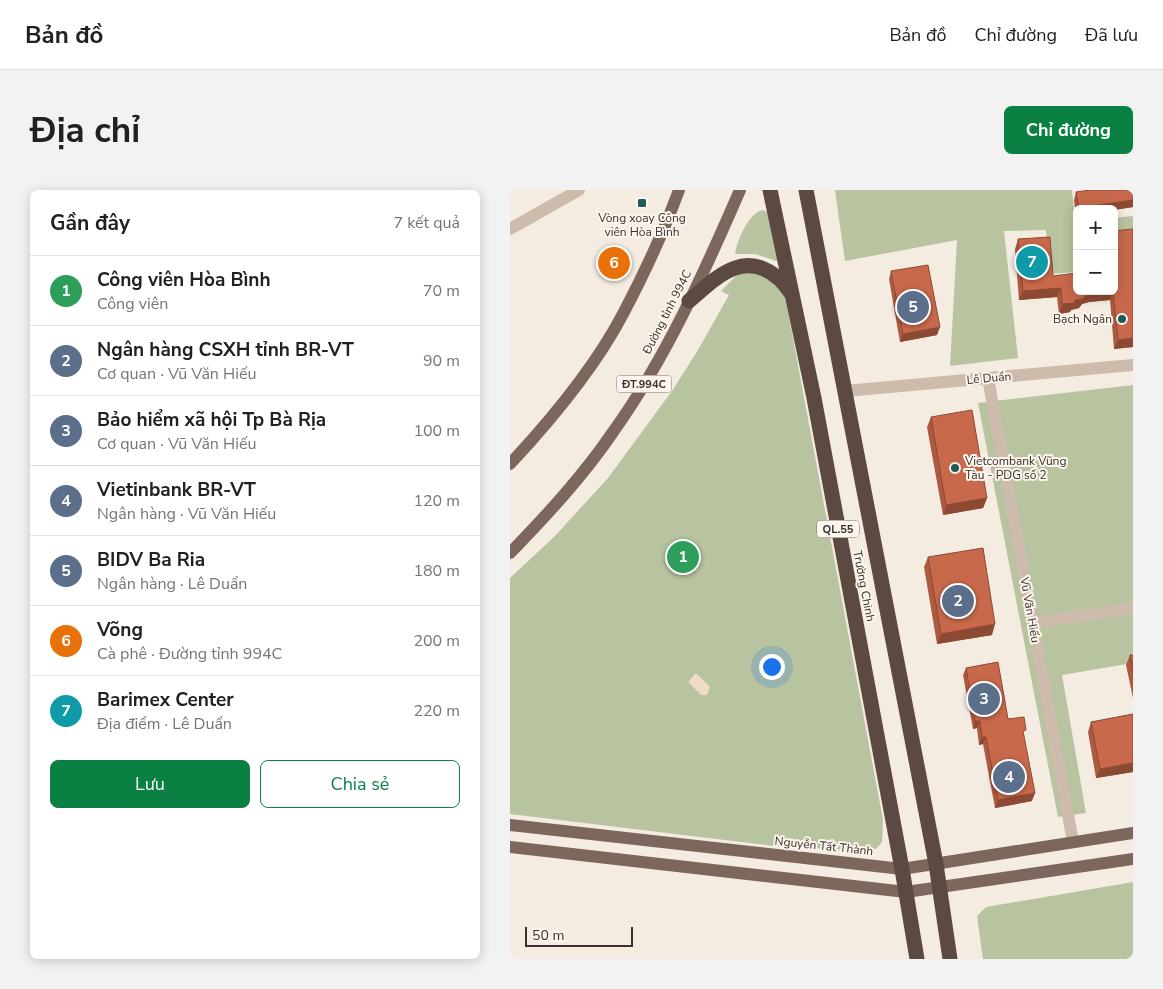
<!DOCTYPE html>
<html lang="vi">
<head>
<meta charset="utf-8">
<style>
  :root { --surface:#fff; --page:#f2f2f2; --text:#202124; --muted:#757577; --line:#e0e0e0; --accent:#0b8043 }
  body { margin:0; font-family:"Nunito Sans",sans-serif; background:var(--page); color:var(--text) }
  .controls { position:absolute; right:15px; top:15px; display:grid; overflow:hidden; border-radius:8px; box-shadow:0 2px 12px #0003 }
  .controls button { width:45px; height:45px; display:grid; place-items:center; padding:0; border:0; border-bottom:1px solid var(--line); background:var(--surface); color:var(--text); font:25px sans-serif }
  .scale { position:absolute; left:15px; bottom:12px; width:108px; box-sizing:border-box; padding-left:5px; border:2px solid #3b302b; border-top:0; font-size:14px; line-height:18px; white-space:nowrap; color:#3b302b; -webkit-text-stroke:4px #fbf5ee; paint-order:stroke }
  .you { position:absolute; left:261px; top:476px; width:18px; height:18px; margin:-12px; border:4px solid #fff; border-radius:50%; background:#1a73e8; box-shadow:0 0 0 8px #1a73e833 }
  .badge { display:grid; place-items:center; width:32px; height:32px; border-radius:50%; background:var(--accent); color:#fff; font-size:16px; font-weight:700 }
  .pin { position:absolute; translate:-50% -50%; border:2px solid #fff; box-shadow:0 1px 5px #0006 }
  .list { margin:0; padding:0; list-style:none }
  h2 { display:flex; justify-content:space-between; align-items:center; height:65px; margin:0; padding:0 20px; font-size:21px }
  h2 small { font-size:16px; font-weight:400; color:var(--muted) }
  .list li { display:grid; grid-template-columns:32px 1fr auto; gap:15px; align-items:center; box-sizing:border-box; height:70px; padding:0 20px; border-top:1px solid var(--line) }
  .list b { display:block; font-size:19px; white-space:nowrap }
  .list p { margin:0; font-size:16px; white-space:nowrap; color:var(--muted) }
  .list em { font-size:16px; font-style:normal; color:var(--muted) }
  .actions { display:flex; gap:10px; padding:15px 20px }
  .actions a { flex:1; padding:11px 0; border:1px solid var(--accent); border-radius:8px; text-align:center; font-size:18px; color:var(--accent) }
  .actions .main { background:var(--accent); color:#fff }
  .map { position:relative; flex:none; width:623px; height:769px; overflow:hidden; border-radius:8px }
  header { display:flex; align-items:center; gap:30px; box-sizing:border-box; height:70px; padding:0 25px; background:var(--surface); border-bottom:1px solid var(--line) }
  header strong { font-size:24px }
  nav { display:flex; gap:28px; margin-inline-start:auto; font-size:18px }
  .intro { display:flex; align-items:center; justify-content:space-between; box-sizing:border-box; height:120px; padding:0 30px }
  h1 { margin:0; font-size:35px }
  .button { padding:12px 22px; border-radius:8px; background:var(--accent); color:#fff; font-size:18px; font-weight:700 }
  main { display:flex; gap:30px; padding:0 30px }
  aside { flex:1; background:var(--surface); border-radius:8px; box-shadow:0 2px 12px #0003 }
  .map>svg:first-child { display:block }
  .green { fill:#b8c4a0 }
  .plaza { fill:#ecdcc8 }
  .lines { fill:none; stroke-linecap:round; stroke-linejoin:round }
  .minor { stroke:#cdbbac; stroke-width:12 }
  .major { stroke:#7d675c; stroke-width:12 }
  .highway { stroke:#5c4a42; stroke-width:15 }
  .wall { fill:#ac5a40 }
  .shaded-wall { fill:#8c4a34 }
  .building { fill:#c8694b; stroke:#8c4a34 }
  .poi-dot { fill:#1f5a5e; stroke:#fbf5ee; stroke-width:2 }
  .labels { text-anchor:middle; stroke-width:4; stroke-linejoin:round; paint-order:stroke }
  .shield { fill:#fbf5ee; stroke:#756b66; stroke-width:1 }
  .shield-label { font-size:11px; font-weight:bold; fill:#3b302b }
  .poi-label { font-size:12px; fill:#3b302b; stroke:#fbf5ee }
  .street-label { font-size:12px; fill:#3b302b; stroke:#fbf5ee }
</style>
</head>
<body>
<header>
<strong>Bản đồ</strong>
<nav><a>Bản đồ</a><a>Chỉ đường</a><a>Đã lưu</a></nav>
</header>
<div class="intro"><h1>Địa chỉ</h1><a class="button">Chỉ đường</a></div>
<main>
<aside>
<h2>Gần đây<small>7 kết quả</small></h2>
<ul class="list">
<li><span class="badge" style="background:#2e9e5b">1</span><div><b>Công viên Hòa Bình</b><p>Công viên</p></div><em>70 m</em></li>
<li><span class="badge" style="background:#5c6f8a">2</span><div><b>Ngân hàng CSXH tỉnh BR-VT</b><p>Cơ quan · Vũ Văn Hiếu</p></div><em>90 m</em></li>
<li><span class="badge" style="background:#5c6f8a">3</span><div><b>Bảo hiểm xã hội Tp Bà Rịa</b><p>Cơ quan · Vũ Văn Hiếu</p></div><em>100 m</em></li>
<li><span class="badge" style="background:#5c6f8a">4</span><div><b>Vietinbank BR-VT</b><p>Ngân hàng · Vũ Văn Hiếu</p></div><em>120 m</em></li>
<li><span class="badge" style="background:#5c6f8a">5</span><div><b>BIDV Ba Ria</b><p>Ngân hàng · Lê Duẩn</p></div><em>180 m</em></li>
<li><span class="badge" style="background:#e8710a">6</span><div><b>Võng</b><p>Cà phê · Đường tỉnh 994C</p></div><em>200 m</em></li>
<li><span class="badge" style="background:#0f9aa8">7</span><div><b>Barimex Center</b><p>Địa điểm · Lê Duẩn</p></div><em>220 m</em></li>
</ul>
<div class="actions"><a class="main">Lưu</a><a>Chia sẻ</a></div>
</aside>
<div class="map">
<svg width="623" height="769" viewBox="0 0 623 769">
  <rect width="100%" height="100%" fill="#f4ebe1"/>
  <!-- green -->
  <path class="green" d="M 325,0 L 562,0 L 567,48 L 567,82 L 539,84 L 536,40 L 494,41 L 508,168 L 440,176 L 447,50 L 335,71 Z
    M 253,20 L 257,22 L 269,72 L 245,64 L 225,64 C 227,51 239,22 253,20 Z
    M 623,26 L 623,45 L 604,46 L 604,28 Z
    M 238,79 L 271,95 L 276,111 L 373,630 L 372,652 L 366,659 L 355,661 L 264,656 L 0,624 L 0,388 L 45,346 L 98,288 L 162,201 L 188,160 L 219,105 L 211,101 L 228,84 Z
    M 623,195 L 623,473 L 552,485 L 576,623 L 548,627 L 468,213 Z
    M 623,692 L 623,769 L 473,769 L 467,726 L 476,717 Z"/>
  <!-- plaza -->
  <path class="plaza" d="M 186,483 L 200,497 L 197,505 L 191,505 L 178,492 Z"/>
  <g class="lines">
    <!-- minor -->
    <path class="minor" d="M 0,39 L 69,0
      M 478,188 L 563,652
      M 335,201 L 623,175
      M 522,433 L 623,418"/>
    <!-- major -->
    <path class="major" d="M 0,274 C 42,229 86,176 114,122 C 135,82 154,41 169,0
      M 0,363 C 37,325 73,286 103,242 C 156,168 194,83 230,0
      M 0,635 L 392,679 L 623,643
      M 0,657 L 396,702 L 623,669"/>
    <!-- highway -->
    <path class="highway" d="M 260,0 L 304,208 L 392,679 L 407,769
      M 296,0 L 426,674 L 440,769
      M 179,111 C 205,89 233,58 268,88 C 273,92 277,98 281,103"/>
  </g>
  <!-- wall -->
  <path class="wall" d="M 623,0 L 623,17 L 604,20 L 604,19 L 567,19 L 567,26 L 566,26 L 564,10 L 566,2 Z
    M 623,39 L 623,157 L 604,159 L 600,110 L 579,112 L 572,114 L 569,118 L 561,120 L 560,122 L 549,124 L 547,107 L 509,110 L 505,59 L 508,49 L 543,86 L 567,101 Z
    M 381,81 L 427,145 L 390,152 L 379,89 Z
    M 421,227 L 477,308 L 473,318 L 433,325 L 417,237 Z
    M 418,367 L 482,445 L 427,454 L 414,377 Z
    M 620,465 L 623,465 L 623,508 L 616,475 Z
    M 456,478 L 514,547 L 522,611 L 485,618 L 473,554 L 469,555 L 467,538 L 463,539 L 453,485 Z
    M 623,524 L 623,582 L 586,588 L 578,542 L 581,532 Z"/>
  <!-- shaded-wall -->
  <path class="shaded-wall" d="M 623,10 L 623,17 L 604,20 L 604,19 L 569,19 L 569,18 Z
    M 551,98 L 547,107 L 509,110 L 513,101 Z
    M 597,101 L 603,101 L 600,110 L 579,112 L 572,114 L 569,118 L 561,120 L 565,110 L 582,102 Z
    M 564,113 L 560,122 L 549,124 L 552,114 Z
    M 430,137 L 427,145 L 390,152 L 393,144 Z
    M 623,148 L 623,157 L 604,159 L 608,150 Z
    M 477,308 L 473,318 L 433,325 L 436,315 Z
    M 485,434 L 482,445 L 427,454 L 431,444 Z
    M 465,531 L 470,531 L 467,538 L 463,539 Z
    M 472,547 L 476,547 L 473,554 L 469,555 Z
    M 623,573 L 623,582 L 586,588 L 590,579 Z
    M 525,603 L 522,611 L 485,618 L 488,610 Z"/>
  <!-- building -->
  <path class="building" d="M 580,0 L 623,0 L 623,10 L 569,18 L 566,2 Z
    M 623,39 L 623,148 L 608,150 L 603,101 L 604,101 L 604,41 Z
    M 540,47 L 543,86 L 567,83 L 567,101 L 597,101 L 582,102 L 576,105 L 573,109 L 565,110 L 564,113 L 552,114 L 551,98 L 513,101 L 508,49 Z
    M 418,75 L 430,137 L 393,144 L 381,81 Z
    M 462,220 L 477,308 L 436,315 L 421,227 Z
    M 473,358 L 485,434 L 431,444 L 418,367 Z
    M 620,465 L 623,465 L 623,481 Z
    M 488,472 L 498,529 L 514,527 L 516,540 L 513,541 L 525,603 L 488,610 L 476,547 L 472,547 L 470,531 L 465,531 L 456,478 Z
    M 623,524 L 623,573 L 590,579 L 581,532 Z"/>
  <!-- markers -->
  <g class="poi-dot">
    <rect x="127" y="8" width="10" height="10" rx="2.5"/>
    <circle cx="612" cy="129" r="5"/>
    <circle cx="445" cy="278" r="5"/>
  </g>
  <g class="labels">
    <!-- shield labels -->
    <g class="shield">
      <rect x="106.5" y="185.5" width="55" height="17" rx="4"/>
      <rect x="307" y="330.5" width="42" height="17" rx="4"/>
    </g>
    <g class="shield-label">
      <text x="134" y="198">ĐT.994C</text>
      <text x="328" y="343">QL.55</text>
    </g>
    <!-- poi labels -->
    <g class="poi-label">
      <text x="132" y="32">Vòng xoay Công<tspan x="132" dy="14">viên Hòa Bình</tspan></text>
      <text x="602" y="133" text-anchor="end">Bạch Ngân</text>
      <text x="455" y="275" text-anchor="start">Vietcombank Vũng<tspan x="455" dy="14">Tàu - PDG số 2</tspan></text>
    </g>
    <!-- street labels -->
    <g class="street-label">
      <text transform="translate(157 122) rotate(-63)" y="4">Đường tỉnh 994C</text>
      <text transform="translate(479 188) rotate(-5)" y="4">Lê Duẩn</text>
      <text transform="translate(354 396) rotate(79)" y="4">Trường Chinh</text>
      <text transform="translate(520 420) rotate(80)" y="4">Vũ Văn Hiếu</text>
      <text transform="translate(314 656) rotate(6)" y="4">Nguyễn Tất Thành</text>
    </g>
  </g>
</svg>
<div class="controls">
<button>+</button>
<button>−</button>
</div>
<div class="scale">50 m</div>
<div class="you"></div>
<div class="pin badge" style="left:173px;top:367px;background:#2e9e5b">1</div>
<div class="pin badge" style="left:448px;top:411px;background:#5c6f8a">2</div>
<div class="pin badge" style="left:474px;top:509px;background:#5c6f8a">3</div>
<div class="pin badge" style="left:499px;top:587px;background:#5c6f8a">4</div>
<div class="pin badge" style="left:403px;top:117px;background:#5c6f8a">5</div>
<div class="pin badge" style="left:104px;top:73px;background:#e8710a">6</div>
<div class="pin badge" style="left:522px;top:72px;background:#0f9aa8">7</div>
</div>
</main>
</body>
</html>
